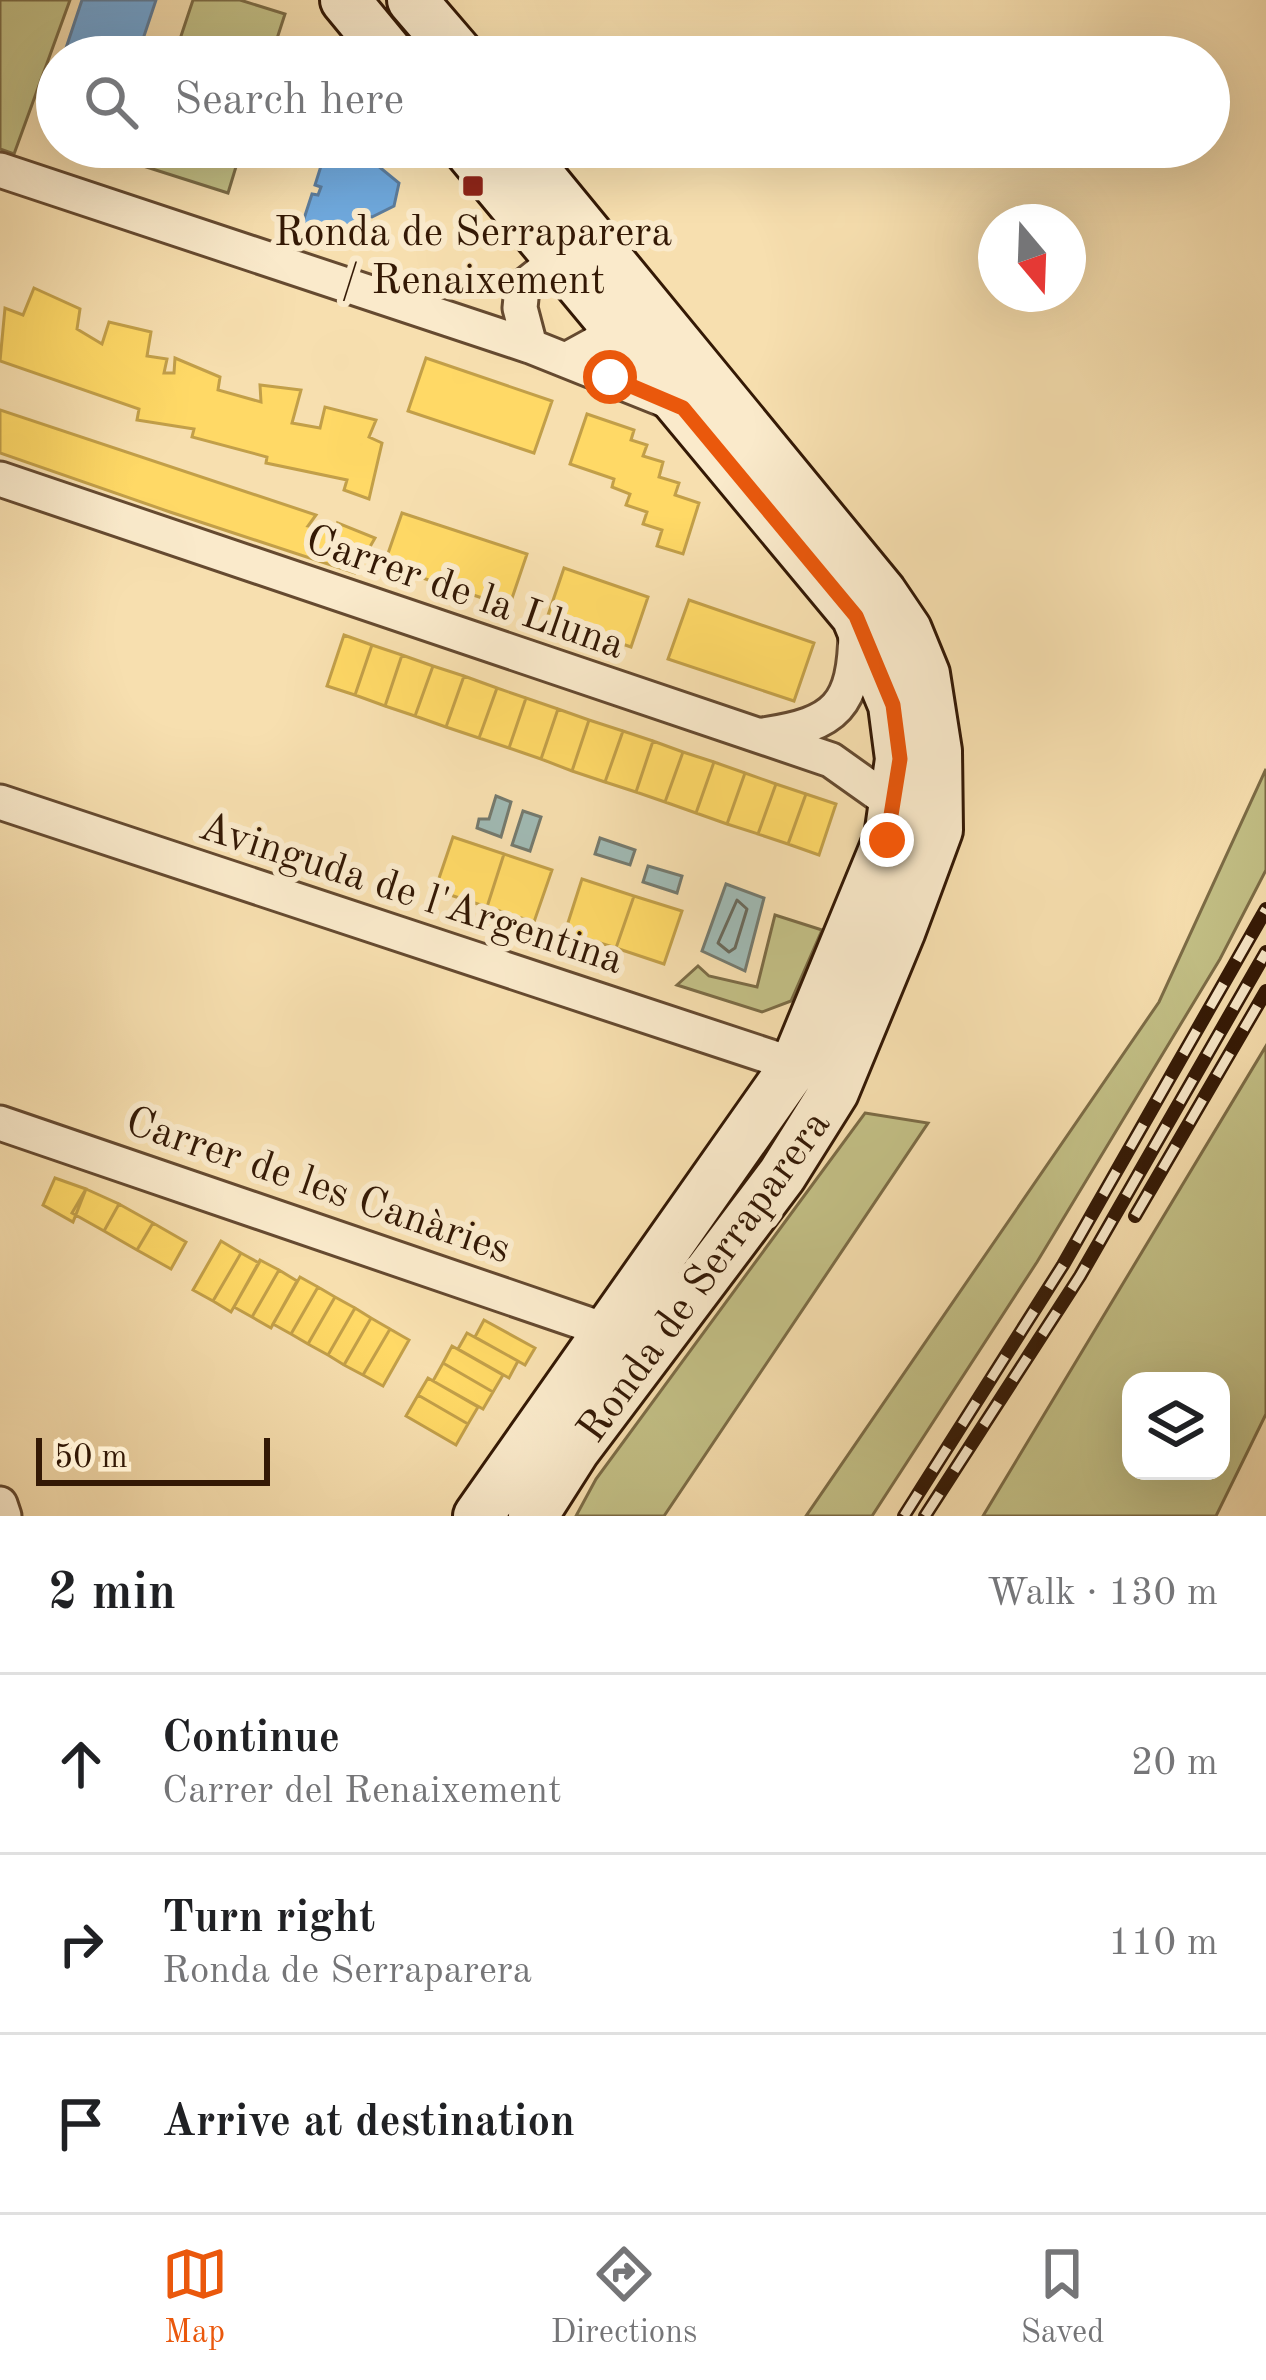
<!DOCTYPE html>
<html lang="en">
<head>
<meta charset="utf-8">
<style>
  :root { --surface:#fff; --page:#f6f6f6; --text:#202124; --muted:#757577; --line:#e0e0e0; --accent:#ea580c }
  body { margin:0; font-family:"Old Standard TT",serif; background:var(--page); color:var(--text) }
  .controls { position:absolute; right:36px; bottom:36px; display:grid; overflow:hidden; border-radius:24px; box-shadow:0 12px 48px #0002 }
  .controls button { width:108px; height:108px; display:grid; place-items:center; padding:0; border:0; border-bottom:3px solid var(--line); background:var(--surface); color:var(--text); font:60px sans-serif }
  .compass { position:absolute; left:978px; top:204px; width:108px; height:108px; border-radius:50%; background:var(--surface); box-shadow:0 12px 48px #0002; rotate:161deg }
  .scale { position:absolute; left:36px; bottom:30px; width:234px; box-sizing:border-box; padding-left:12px; border:6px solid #341905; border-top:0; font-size:33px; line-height:42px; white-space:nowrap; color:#341905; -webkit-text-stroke:9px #faeacb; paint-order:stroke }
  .stop { position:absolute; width:36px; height:36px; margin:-27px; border:9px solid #ea580c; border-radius:50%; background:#fff }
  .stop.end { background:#ea580c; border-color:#fff; box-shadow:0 3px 12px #0008 }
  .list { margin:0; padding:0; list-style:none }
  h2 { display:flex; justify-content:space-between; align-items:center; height:156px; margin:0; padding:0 48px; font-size:51px }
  h2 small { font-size:39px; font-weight:400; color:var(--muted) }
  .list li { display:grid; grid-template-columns:78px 1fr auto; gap:36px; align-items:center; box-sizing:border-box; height:180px; padding:0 48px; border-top:3px solid var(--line) }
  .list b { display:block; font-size:45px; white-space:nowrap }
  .list p { margin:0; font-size:39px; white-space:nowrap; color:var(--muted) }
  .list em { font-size:39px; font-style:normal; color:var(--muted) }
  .icon { flex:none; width:66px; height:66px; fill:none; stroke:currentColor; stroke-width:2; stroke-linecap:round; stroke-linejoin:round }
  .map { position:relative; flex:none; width:1266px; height:1516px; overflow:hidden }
  .search { position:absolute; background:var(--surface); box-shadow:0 12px 48px #0002; left:36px; right:36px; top:36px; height:132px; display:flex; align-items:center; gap:30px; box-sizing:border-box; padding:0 42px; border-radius:66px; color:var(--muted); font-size:45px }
  .sheet { height:696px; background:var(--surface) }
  nav { display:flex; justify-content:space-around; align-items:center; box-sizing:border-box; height:168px; border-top:3px solid var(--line); background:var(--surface); font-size:33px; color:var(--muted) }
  nav a { display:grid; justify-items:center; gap:6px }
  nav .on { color:var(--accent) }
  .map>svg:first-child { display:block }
  .green { fill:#c3c086; stroke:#7c6c46; stroke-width:3; fill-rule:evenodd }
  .water { fill:#a0bab4; stroke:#757a6e; stroke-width:3 }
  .homes { fill:#ffd966; stroke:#c29f49; stroke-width:3 }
  .schools { fill:#6fa8dc; stroke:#5d7d9c; stroke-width:3 }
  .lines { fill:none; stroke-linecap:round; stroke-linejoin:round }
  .shore { stroke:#6a6a5c; stroke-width:3 }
  .street-casing { stroke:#654a30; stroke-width:39 }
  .secondary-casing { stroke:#341905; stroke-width:54 }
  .street { stroke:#faeacb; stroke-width:33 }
  .secondary { stroke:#faeacb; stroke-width:48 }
  .rail-casing { stroke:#341905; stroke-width:14 }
  .rail { stroke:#faeacb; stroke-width:9; stroke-dasharray:27; stroke-linecap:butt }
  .route { stroke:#ea580c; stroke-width:15 }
  .poi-dot { fill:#8f2418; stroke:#faeacb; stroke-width:4.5 }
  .labels { text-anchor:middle; stroke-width:12; stroke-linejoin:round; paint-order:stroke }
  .poi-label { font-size:42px; fill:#341905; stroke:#faeacb }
  .street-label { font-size:42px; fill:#341905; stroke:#faeacb }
</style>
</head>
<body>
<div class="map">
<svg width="1266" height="1516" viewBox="0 0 1266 1516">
  <rect width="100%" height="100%" fill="#f7dfaf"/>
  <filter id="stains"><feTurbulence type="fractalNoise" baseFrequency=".00167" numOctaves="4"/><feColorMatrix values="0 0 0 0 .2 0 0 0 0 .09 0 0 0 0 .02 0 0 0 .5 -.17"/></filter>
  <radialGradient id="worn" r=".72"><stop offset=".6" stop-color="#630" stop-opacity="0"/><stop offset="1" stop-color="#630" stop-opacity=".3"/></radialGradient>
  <!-- green -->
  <path class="green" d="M 0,0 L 70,0 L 14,154 L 0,149 Z
    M 193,0 L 240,0 L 285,14 L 271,57 L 174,57 Z
    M 146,147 L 242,147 L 228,193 L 140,165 Z
    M 1266,769 L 1266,870 L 1220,959 L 1037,1262 L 872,1516 L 806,1516 L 1159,1002 Z
    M 775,915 L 822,930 L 791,1001 L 762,1012 L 677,985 L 698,966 L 709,976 L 757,987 Z
    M 1266,1046 L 1266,1414 L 1216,1516 L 983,1516 ZM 1131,1381 L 1221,1381 L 1221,1471 L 1131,1471 Z
    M 865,1113 L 928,1123 L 664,1516 L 576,1516 L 596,1479 Z"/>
  <!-- water -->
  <path class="water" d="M 496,796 L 511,802 L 501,837 L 477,828 L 479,819 L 489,819 Z
    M 523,811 L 541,817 L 530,851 L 512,845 Z
    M 600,838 L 635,850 L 630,865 L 595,854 Z
    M 648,866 L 682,876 L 677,893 L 643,882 Z
    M 726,884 L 764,898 L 745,971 L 702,951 Z"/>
  <!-- homes -->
  <path class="homes" d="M 34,288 L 80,309 L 77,329 L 102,344 L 109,322 L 151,332 L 147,356 L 167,359 L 164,373 L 174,373 L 175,358 L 220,377 L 218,390 L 261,402 L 260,385 L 301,390 L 292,423 L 320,428 L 325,407 L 376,420 L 369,437 L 382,443 L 369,499 L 344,490 L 347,480 L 266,463 L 267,457 L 192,437 L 194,429 L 137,420 L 139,409 L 0,361 L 5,308 L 23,315 Z
    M 426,358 L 552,401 L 534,453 L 408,411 Z
    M 0,410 L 316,515 L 308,526 L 339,532 L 338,523 L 375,538 L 355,573 L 170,512 L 0,453 Z
    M 587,414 L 634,430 L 631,440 L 647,445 L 643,456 L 663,462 L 659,477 L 679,483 L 675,495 L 699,503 L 683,554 L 657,546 L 662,530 L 643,524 L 647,512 L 626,505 L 630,494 L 612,487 L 614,479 L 570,464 Z
    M 402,513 L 527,554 L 509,607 L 384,565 Z
    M 564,568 L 648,597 L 631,647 L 547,618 Z
    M 689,600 L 814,643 L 794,701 L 668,659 Z
    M 344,635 L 372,645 L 355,695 L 327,686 Z
    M 372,645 L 402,655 L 385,706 L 355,695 Z
    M 402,655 L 433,666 L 415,716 L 385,706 Z
    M 433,666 L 464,676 L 446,727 L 415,716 Z
    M 464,676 L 497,688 L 479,738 L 446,727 Z
    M 497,688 L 526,698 L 509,748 L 479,738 Z
    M 526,698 L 558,709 L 541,759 L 509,748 Z
    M 558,709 L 589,720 L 572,771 L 541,759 Z
    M 589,720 L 623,731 L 605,782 L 572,771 Z
    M 623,731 L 653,741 L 636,792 L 605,782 Z
    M 653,741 L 683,752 L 665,802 L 636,792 Z
    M 683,752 L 714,762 L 696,813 L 665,802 Z
    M 714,762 L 745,773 L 727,824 L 696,813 Z
    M 745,773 L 776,784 L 758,834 L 727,824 Z
    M 776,784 L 806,794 L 788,844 L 758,834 Z
    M 806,794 L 836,804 L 819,855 L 788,844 Z
    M 453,837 L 504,854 L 487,907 L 435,890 Z
    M 504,854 L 552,870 L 534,922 L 487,907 Z
    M 582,879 L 634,896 L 616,948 L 565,932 Z
    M 634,896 L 682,911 L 664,964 L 616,948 Z
    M 55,1178 L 86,1189 L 73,1222 L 43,1205 Z
    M 86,1189 L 119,1204 L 104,1231 L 72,1213 Z
    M 119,1204 L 153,1223 L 137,1250 L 104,1231 Z
    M 153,1223 L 186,1242 L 171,1269 L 137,1250 Z
    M 221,1241 L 241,1253 L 213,1301 L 193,1290 Z
    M 241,1253 L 259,1263 L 231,1312 L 213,1301 Z
    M 260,1260 L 279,1270 L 252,1317 L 234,1307 Z
    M 279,1270 L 297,1281 L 271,1328 L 252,1317 Z
    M 300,1277 L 318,1287 L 291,1334 L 273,1324 Z
    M 318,1287 L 335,1297 L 308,1344 L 291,1334 Z
    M 335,1297 L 355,1308 L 328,1355 L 308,1344 Z
    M 355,1308 L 371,1318 L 344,1365 L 328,1355 Z
    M 371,1318 L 390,1329 L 363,1375 L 344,1365 Z
    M 484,1320 L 535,1348 L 525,1365 L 475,1337 Z
    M 390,1329 L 409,1340 L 383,1386 L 363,1375 Z
    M 467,1333 L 518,1361 L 509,1378 L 458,1349 Z
    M 452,1346 L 503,1375 L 493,1392 L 443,1363 Z
    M 443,1363 L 493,1392 L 483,1409 L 433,1381 Z
    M 428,1378 L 478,1407 L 468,1424 L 418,1395 Z
    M 418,1395 L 468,1424 L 456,1445 L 406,1416 Z"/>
  <!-- schools -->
  <path class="schools" d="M 82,0 L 156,0 L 137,57 L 63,57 Z
    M 57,75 L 57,124 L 42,119 Z
    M 327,147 L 383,147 L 372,161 L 399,183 L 394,206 L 372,217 L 360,214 L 353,237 L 342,233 L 337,246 L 299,234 L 312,194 L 318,195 L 321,187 L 315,185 Z"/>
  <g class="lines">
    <!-- shore -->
    <path class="shore" d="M 737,900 L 747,909 L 735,948 L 729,952 L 718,943 Z"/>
    <!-- street casing -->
    <g class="street-casing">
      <path id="street" d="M 0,170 L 530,346
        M 575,246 L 522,288 L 520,308 L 530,346 L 675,404
        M 566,360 L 597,343 L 625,306
        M 0,479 L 831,760 L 893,804
        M 763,735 C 837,724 855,706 856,630
        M 0,802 L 795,1065 L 813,1056
        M 0,1123 L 608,1331
        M 0,1504 L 4,1516"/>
    </g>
    <!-- secondary casing -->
    <g class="secondary-casing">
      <path id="secondary" d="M 345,0 L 392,57
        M 412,0 L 461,57
        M 466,147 L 856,616 L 893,705 L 900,759 L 889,837 L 795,1065 L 478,1516
        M 516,147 L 882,593 L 907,630 L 925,674 L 937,751 L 938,830 L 901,930 L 834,1092 L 782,1175 L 575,1450 L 533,1516"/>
    </g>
    <!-- street -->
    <use href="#street" class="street"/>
    <!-- secondary -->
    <use href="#secondary" class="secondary"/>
    <!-- rail casing -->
    <g class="rail-casing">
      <path id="rail" d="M 1135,1216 L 1266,991
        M 904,1516 L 1063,1265 L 1266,909
        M 925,1516 L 1080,1276 L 1266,952"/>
    </g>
    <!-- rail -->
    <use href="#rail" class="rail"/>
  </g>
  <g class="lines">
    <!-- route -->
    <path class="route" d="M 610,377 L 683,408 L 856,616 L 893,705 L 900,759 L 887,840"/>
  </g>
  <!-- markers -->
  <rect class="poi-dot" x="461" y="174" width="24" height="24" rx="6"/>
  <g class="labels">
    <!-- poi labels -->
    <g class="poi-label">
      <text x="473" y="245">Ronda de Serraparera<tspan x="473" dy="48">/ Renaixement</tspan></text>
    </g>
    <!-- street labels -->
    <g class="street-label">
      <text transform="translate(466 590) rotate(19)" y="15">Carrer de la Lluna</text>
      <text transform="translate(412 891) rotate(18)" y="15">Avinguda de l'Argentina</text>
      <text transform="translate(319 1183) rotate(19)" y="15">Carrer de les Canàries</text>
      <text transform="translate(702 1275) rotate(-54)" y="15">Ronda de Serraparera</text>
    </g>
  </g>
  <rect width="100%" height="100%" filter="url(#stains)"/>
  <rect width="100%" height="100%" fill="url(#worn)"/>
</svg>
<div class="controls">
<button><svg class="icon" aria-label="layers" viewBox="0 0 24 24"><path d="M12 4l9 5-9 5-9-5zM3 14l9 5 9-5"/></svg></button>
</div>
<svg class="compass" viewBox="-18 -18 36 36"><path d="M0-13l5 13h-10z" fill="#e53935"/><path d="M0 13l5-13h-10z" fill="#757577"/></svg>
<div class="scale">50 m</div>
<div class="stop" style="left:610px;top:377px"></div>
<div class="stop end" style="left:887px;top:840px"></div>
<div class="search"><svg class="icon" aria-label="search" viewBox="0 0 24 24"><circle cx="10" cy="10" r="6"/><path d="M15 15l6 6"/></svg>Search here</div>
</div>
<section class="sheet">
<h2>2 min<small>Walk · 130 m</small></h2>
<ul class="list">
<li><svg class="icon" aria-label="ahead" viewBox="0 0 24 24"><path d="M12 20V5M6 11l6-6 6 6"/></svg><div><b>Continue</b><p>Carrer del Renaixement</p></div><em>20 m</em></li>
<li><svg class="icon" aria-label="right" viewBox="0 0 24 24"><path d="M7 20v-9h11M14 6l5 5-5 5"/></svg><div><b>Turn right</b><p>Ronda de Serraparera</p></div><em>110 m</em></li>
<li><svg class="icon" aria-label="arrive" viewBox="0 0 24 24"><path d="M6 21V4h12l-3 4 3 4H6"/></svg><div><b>Arrive at destination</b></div></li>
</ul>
</section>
<nav>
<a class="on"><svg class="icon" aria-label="map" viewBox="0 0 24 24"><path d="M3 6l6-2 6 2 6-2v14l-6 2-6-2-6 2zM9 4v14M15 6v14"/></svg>Map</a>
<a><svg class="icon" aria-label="directions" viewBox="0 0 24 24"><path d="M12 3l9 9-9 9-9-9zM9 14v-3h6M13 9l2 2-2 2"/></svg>Directions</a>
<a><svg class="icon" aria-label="saved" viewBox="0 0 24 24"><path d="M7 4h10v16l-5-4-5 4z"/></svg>Saved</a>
</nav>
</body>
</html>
